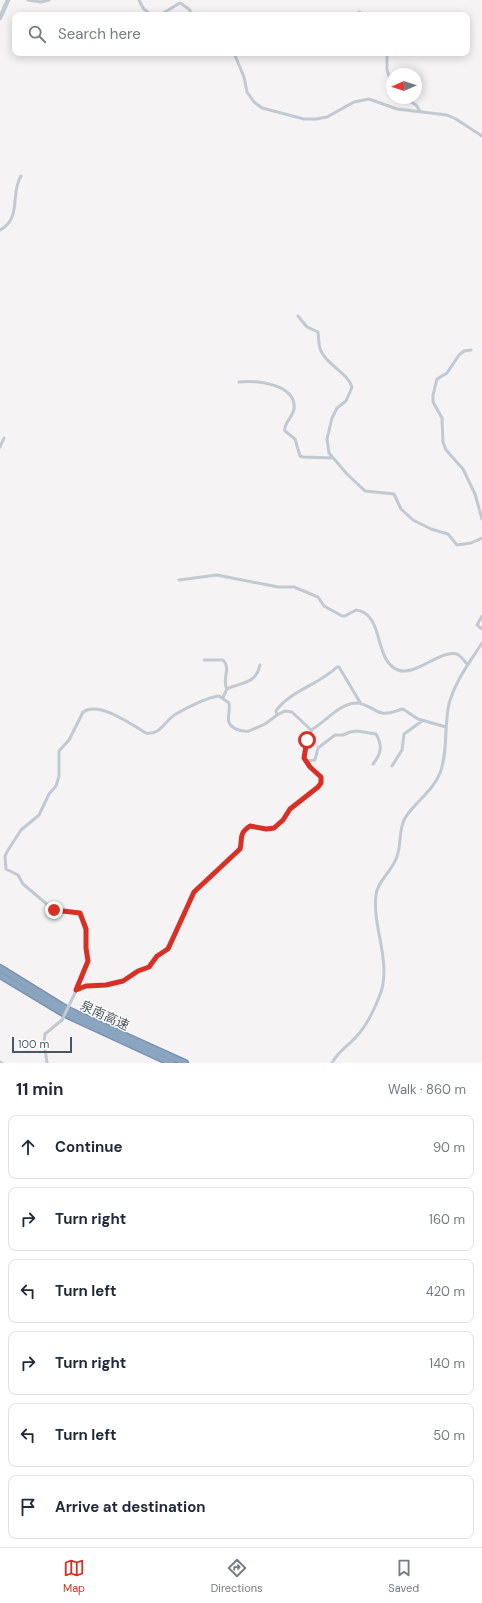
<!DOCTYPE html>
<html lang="en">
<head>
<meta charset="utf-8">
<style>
  :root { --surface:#fff; --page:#f6f6f7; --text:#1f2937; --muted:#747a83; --line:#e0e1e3; --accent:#d93025 }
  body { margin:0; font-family:"DM Sans","Noto Sans SC",sans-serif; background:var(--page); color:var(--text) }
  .compass { position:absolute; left:386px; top:68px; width:36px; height:36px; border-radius:50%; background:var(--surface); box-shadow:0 2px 10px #0003; rotate:267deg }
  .scale { position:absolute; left:12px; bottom:10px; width:60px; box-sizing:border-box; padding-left:4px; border:2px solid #4a5661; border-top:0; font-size:11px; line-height:14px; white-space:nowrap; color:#4a5661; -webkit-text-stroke:3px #fff; paint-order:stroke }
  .stop { position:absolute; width:12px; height:12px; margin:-9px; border:3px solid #d93025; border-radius:50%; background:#fff }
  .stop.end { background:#d93025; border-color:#fff; box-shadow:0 1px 4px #0008 }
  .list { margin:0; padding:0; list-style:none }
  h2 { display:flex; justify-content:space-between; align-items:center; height:52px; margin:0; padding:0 16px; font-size:17px }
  h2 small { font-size:13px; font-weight:400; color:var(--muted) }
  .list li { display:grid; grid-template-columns:26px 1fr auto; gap:12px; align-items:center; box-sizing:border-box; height:64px; margin:0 8px 8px; padding:0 8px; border:1px solid var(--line); border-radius:8px }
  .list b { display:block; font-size:15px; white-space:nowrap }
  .list em { font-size:13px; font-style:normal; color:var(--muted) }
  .icon { flex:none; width:22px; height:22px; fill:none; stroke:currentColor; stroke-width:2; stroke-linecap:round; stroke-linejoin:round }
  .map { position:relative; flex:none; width:482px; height:1063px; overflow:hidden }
  .search { position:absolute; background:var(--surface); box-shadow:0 2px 10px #0003; left:12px; right:12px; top:12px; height:44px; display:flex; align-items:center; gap:10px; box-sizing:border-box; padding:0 14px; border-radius:8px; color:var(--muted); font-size:15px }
  .sheet { height:484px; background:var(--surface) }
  nav { display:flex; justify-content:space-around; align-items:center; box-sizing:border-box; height:56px; border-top:1px solid var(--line); background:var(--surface); font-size:11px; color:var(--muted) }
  nav a { display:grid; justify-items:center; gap:2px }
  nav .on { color:var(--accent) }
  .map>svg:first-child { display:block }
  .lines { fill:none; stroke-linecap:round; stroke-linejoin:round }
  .highway-casing { stroke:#7690ad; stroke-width:8 }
  .street { stroke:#c1cad2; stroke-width:3 }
  .secondary { stroke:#c1cbd6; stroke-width:4.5 }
  .highway { stroke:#8ba5c1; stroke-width:5.5 }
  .street-bridge { stroke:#c1cad2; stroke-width:3 }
  .route { stroke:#d93025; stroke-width:5 }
  .labels { text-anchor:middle; stroke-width:3; stroke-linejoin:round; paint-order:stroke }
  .street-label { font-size:13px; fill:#4a5661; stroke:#fff }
</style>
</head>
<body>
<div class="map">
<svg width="482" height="1063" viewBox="0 0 482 1063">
  <rect width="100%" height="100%" fill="#f5f3f3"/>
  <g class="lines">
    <!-- highway casing -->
    <g class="highway-casing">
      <path id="highway" d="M 0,968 L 68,1010 L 185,1063
        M 0,975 L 63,1013 L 171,1063"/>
    </g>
    <!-- street -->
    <path class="street" d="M 28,0 L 41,2 L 49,0
      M 139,0 L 143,8 L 151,15
      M 359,12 L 363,15
      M 160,15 L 180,3 L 189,9 L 192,15
      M 234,53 L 244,77 L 247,92 L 254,102 L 262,108 L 304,119 L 316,119 L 327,117 L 354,102 L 369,99 L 397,109 L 447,115 L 456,119 L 482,136
      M 387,53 L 387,70 L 392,86
      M 404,98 L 416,105 L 420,111
      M 0,230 C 22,219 10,193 21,176
      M 298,316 L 307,327 L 318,332 C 319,338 318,345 321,351 C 328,366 347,372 352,387 L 346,401 L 337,408 L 332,418 L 327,439 L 329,453 L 347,474 L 365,491 L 394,494 L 401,509 L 413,520 L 431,529 L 448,534 L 457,545 L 471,543 L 482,538
      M 471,350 L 464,351 L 459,355 L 447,373 L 437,379 L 433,395 L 433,402 L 442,418 L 443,442 L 446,450 L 463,469 L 475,494 L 482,519
      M 239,382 C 256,380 297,384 294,409 C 293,417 283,424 285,431 L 295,439 L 300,456 L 303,457 L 333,458
      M 0,447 L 4,438
      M 179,580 L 217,575 L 278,587 L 294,587 L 318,597 L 324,606 L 342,616 L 345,616 L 356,610 C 385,614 373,660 398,670 C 415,677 441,649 457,654 C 461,656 465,662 468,665
      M 482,616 L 477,625 L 482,629
      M 204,660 L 223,660 C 232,669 221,679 227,689
      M 223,697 L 227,689 C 240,682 256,685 260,665
      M 277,715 L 276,711 C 288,692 320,684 337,667 L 339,667 L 361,704
      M 306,761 L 315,760 L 318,748 L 335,735 L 343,735 L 350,732 L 357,731 L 376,734 C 383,746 381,754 373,764
      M 392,766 L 402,750 L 404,734 L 422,721
      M 77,990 L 87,986 L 106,985 L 123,981 L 138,971 L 149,967 L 171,943 L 194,891 L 241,849 C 243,839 239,833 250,826 L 266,829 L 274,828 L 283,820 L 290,809 L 318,787 L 321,783 L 321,777 L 310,767 L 304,758 L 307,739 L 312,730
      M 75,993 L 88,961 L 86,948 L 87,929 L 80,913 L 55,911 L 23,884 L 18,875 L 6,869 L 5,856 L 8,850 L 21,830 L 39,815 L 49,794 L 56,786 L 59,776 L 59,751 L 69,740 L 83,712 C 99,701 131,724 146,733 C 160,736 165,720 176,714 C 186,708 208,697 219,696 L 229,703 C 231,714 223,723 236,729 C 241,731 244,732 249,731 L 265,724 L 277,715 L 285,711 L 292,712 L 311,730 C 326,722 338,704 356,703 C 367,703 373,711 382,713 C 391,715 396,710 403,709 L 418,719 L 446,727
      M 0,1062 L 2,1063
      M 47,1063 L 44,1042 L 45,1034 L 62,1020
      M 332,1063 C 338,1051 348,1046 356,1037 C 367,1025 376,1006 381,992 C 391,960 372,926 376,895 C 377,882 391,872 396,859 C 402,846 398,830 405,818 C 415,802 433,791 440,773 C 448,753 444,725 449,704 C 455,681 470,662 482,643"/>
    <!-- secondary -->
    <path class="secondary" d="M 0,18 L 8,0"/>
    <!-- highway -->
    <use href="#highway" class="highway"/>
    <!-- street-bridge -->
    <path class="street-bridge" d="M 62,1020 L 75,993"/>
  </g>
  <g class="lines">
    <!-- route -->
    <path class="route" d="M 54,910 L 80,913 L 86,929 L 86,948 L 88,961 L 76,990 L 86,986 L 106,985 L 123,981 L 138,971 L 149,967 L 157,956 L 168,949 L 194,892 L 240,849 C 243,838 238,834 250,826 L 266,829 L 274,828 L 283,820 L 290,809 L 318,787 L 321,783 L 321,777 L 310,767 L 304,758 L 307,740"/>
  </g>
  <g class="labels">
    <!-- street labels -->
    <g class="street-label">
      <text transform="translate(105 1015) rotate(25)" y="5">泉南高速</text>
    </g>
  </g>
</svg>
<svg class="compass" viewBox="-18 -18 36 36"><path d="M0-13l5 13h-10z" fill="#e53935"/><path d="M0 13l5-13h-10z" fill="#747a83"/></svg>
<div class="scale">100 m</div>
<div class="stop" style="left:307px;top:740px"></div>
<div class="stop end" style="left:54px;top:910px"></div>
<div class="search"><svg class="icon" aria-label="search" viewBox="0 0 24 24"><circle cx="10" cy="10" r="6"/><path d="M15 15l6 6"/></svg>Search here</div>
</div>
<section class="sheet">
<h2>11 min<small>Walk · 860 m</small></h2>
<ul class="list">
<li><svg class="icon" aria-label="ahead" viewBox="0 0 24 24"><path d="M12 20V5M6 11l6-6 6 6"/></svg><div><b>Continue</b></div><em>90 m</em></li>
<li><svg class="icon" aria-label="right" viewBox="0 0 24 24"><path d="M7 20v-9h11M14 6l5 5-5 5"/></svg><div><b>Turn right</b></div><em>160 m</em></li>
<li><svg class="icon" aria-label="left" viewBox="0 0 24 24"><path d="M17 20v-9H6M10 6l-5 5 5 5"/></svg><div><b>Turn left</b></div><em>420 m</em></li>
<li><svg class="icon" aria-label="right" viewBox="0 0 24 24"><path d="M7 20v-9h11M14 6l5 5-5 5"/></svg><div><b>Turn right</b></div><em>140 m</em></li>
<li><svg class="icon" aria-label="left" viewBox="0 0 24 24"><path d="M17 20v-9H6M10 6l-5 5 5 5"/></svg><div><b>Turn left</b></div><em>50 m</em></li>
<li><svg class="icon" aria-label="arrive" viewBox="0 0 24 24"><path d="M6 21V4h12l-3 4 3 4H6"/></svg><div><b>Arrive at destination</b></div></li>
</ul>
</section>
<nav>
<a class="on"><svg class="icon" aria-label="map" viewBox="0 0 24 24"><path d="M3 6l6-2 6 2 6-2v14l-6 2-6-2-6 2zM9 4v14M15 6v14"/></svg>Map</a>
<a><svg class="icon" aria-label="directions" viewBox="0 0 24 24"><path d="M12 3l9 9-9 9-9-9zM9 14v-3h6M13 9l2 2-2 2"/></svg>Directions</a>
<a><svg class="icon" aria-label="saved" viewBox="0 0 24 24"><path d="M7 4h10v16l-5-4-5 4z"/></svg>Saved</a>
</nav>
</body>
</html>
